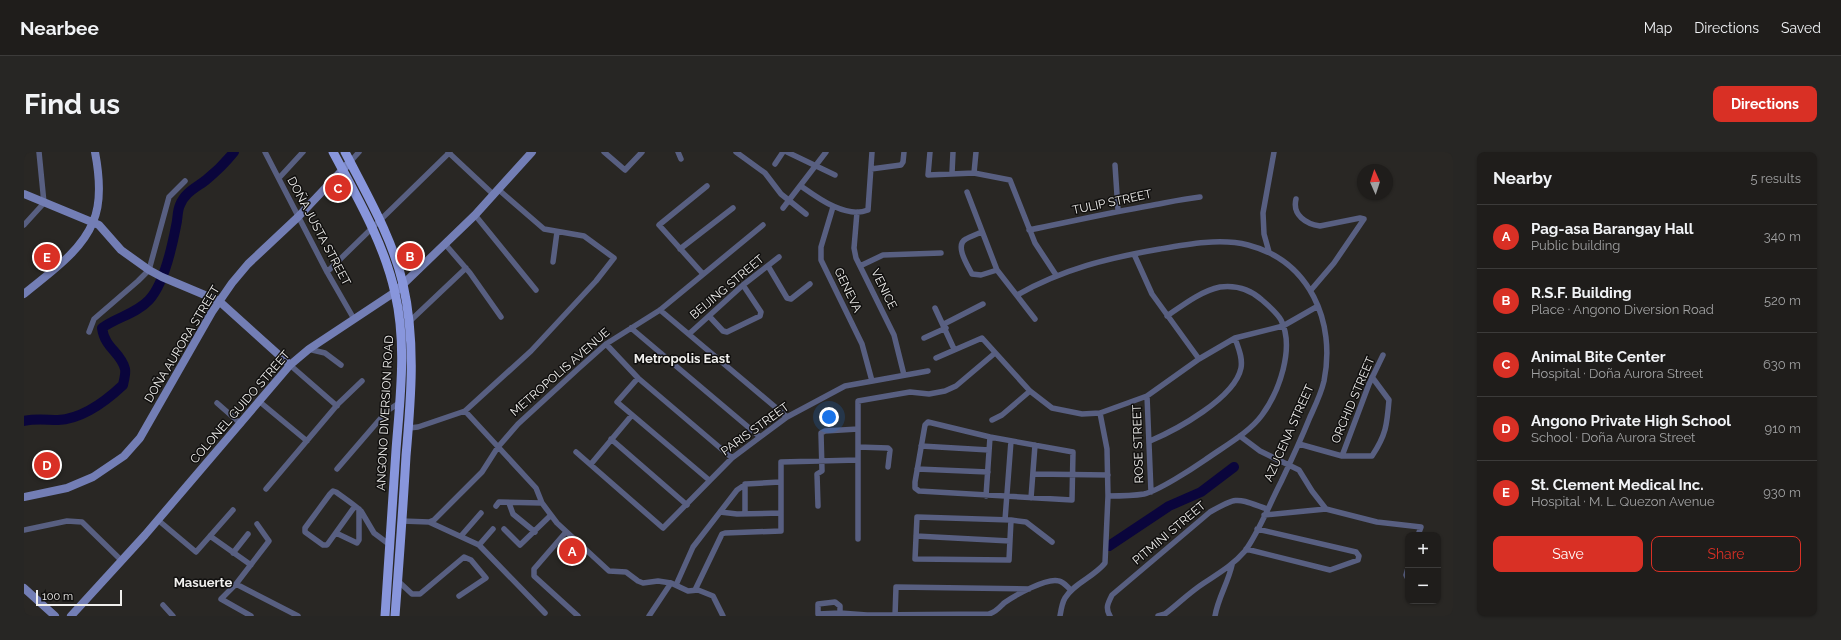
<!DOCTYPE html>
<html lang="en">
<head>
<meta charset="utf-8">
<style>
  :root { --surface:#1f1d1b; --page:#272624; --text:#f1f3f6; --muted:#a1a2a3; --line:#3c3b3a; --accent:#d93025 }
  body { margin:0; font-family:Raleway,sans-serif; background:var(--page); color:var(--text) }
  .controls { position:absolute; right:12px; bottom:12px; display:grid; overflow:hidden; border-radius:8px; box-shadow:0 1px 3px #0004 }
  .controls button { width:36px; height:36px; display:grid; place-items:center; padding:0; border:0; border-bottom:1px solid var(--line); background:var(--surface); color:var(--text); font:20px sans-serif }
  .compass { position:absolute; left:1333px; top:12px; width:36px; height:36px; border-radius:50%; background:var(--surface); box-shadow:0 1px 3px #0004; rotate:357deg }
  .scale { position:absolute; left:12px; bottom:10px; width:86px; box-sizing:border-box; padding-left:4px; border:2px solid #f0efed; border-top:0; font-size:11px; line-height:14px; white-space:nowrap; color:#f0efed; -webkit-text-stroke:3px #11100f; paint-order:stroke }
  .you { position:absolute; left:805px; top:265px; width:14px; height:14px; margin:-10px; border:3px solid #fff; border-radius:50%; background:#1a73e8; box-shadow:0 0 0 6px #1a73e833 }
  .badge { display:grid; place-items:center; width:26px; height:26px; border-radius:50%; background:var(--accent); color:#fff; font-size:13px; font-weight:700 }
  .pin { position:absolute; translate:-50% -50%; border:2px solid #fff; box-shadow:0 1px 4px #0006 }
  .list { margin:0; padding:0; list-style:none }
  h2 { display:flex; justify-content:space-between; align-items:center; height:52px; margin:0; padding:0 16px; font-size:17px }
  h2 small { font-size:13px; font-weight:400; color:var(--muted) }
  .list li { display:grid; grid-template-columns:26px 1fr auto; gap:12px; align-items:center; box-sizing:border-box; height:64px; padding:0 16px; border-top:1px solid var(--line) }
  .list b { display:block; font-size:15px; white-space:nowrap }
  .list p { margin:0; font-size:13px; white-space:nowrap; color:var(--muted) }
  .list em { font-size:13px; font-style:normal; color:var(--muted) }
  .actions { display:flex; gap:8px; padding:12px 16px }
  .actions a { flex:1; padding:9px 0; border:1px solid var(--accent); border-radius:8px; text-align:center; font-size:14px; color:var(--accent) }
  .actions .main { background:var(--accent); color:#fff }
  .map { position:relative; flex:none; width:1429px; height:464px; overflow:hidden; border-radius:8px }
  header { display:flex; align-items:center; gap:24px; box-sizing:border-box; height:56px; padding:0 20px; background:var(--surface); border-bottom:1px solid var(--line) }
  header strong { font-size:19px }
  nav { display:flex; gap:22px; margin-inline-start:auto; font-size:14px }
  .intro { display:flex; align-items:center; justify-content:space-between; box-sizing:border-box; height:96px; padding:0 24px }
  h1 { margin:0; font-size:28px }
  .button { padding:10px 18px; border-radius:8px; background:var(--accent); color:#fff; font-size:14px; font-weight:700 }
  main { display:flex; gap:24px; padding:0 24px }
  aside { flex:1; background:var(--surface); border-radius:8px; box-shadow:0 1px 3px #0004 }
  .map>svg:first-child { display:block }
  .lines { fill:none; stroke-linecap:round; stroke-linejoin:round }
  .river { stroke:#0a053c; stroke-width:10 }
  .street { stroke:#585f81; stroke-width:5.5 }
  .secondary { stroke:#737eb5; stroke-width:8 }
  .primary { stroke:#8896dc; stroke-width:9 }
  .labels { text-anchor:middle; stroke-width:3; stroke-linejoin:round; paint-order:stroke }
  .street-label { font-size:12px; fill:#f0efed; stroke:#11100f }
  .neighbourhood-label { font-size:13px; font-weight:bold; fill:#f0efed; stroke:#11100f }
</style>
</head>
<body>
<header>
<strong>Nearbee</strong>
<nav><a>Map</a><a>Directions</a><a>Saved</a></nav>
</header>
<div class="intro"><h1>Find us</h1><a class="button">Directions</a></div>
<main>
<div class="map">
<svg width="1429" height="464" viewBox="0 0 1429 464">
  <rect width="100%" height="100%" fill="#292724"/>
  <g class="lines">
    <!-- river -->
    <path class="river" d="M 0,269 C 12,266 23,268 34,268 C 59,267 82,249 99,233 C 100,228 102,221 101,217 C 97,200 81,197 78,176 C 93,165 112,162 125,148 C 140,132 148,95 152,74 C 154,67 153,59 156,53 C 161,40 172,36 182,28 C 192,20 202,10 210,0
      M 1085,394 L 1145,354 L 1177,340 L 1210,315"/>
    <!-- street -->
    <path class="street" d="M 241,0 L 303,120 L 330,167
      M 424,0 L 470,43
      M 580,0 L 601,18 L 618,0
      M 654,0 L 657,7
      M 712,0 L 741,21 L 757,42 L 782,62
      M 763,0 L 811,23
      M 906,0 L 904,23 L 950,21 L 986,28 L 1011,91 L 1032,123
      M 326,10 L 335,0
      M 751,12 L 759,0
      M 1091,13 L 1094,58
      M 847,17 L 877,13 L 879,10 L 880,0
      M 928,21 L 929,0
      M 950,21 L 952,0
      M 255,26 L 279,0
      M 777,34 C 794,46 822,67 844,58 L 848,0
      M 943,40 L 973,118 L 1011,167
      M 1272,47 C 1268,63 1282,72 1296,74 L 1336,66 L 1340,67 L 1310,111 L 1287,138
      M 809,55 L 797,95 L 797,108 L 838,192 L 848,229
      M 759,56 L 802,0
      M 833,60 L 830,96 L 832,106 L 870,183 L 880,223
      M 451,63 L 512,138
      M 0,73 L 20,51 L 15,0
      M 1005,78 C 1045,70 1084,61 1124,54 C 1141,51 1158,47 1176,45
      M 957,80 C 952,83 947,84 942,87 C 930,93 944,114 948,122 L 957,123 L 973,118
      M 421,92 L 446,121 L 477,165
      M 656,97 L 709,56
      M 1245,100 L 1240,82 L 1239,61 L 1250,0
      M 1110,102 L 1128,142 L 1175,207
      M 529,110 L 533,80
      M 744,114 L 763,146 L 767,147 L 786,132
      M 836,114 L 859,103 L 917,101
      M 303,120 L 426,0
      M 679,122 L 635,73 L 683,34
      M 993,143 C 1039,117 1084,106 1136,97 C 1164,92 1197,86 1224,93 C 1286,109 1312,170 1300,229 C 1297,242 1291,254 1286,265 C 1277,287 1267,309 1257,330 C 1246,351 1235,380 1221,399 C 1209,413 1195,421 1180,431 C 1166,440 1154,452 1141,462 L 1134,464
      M 911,156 L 930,197
      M 636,158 L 763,265
      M 685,164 L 699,179 L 703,180 L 736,164 L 737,160 L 719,133
      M 385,170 L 442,116
      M 920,172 L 959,152
      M 607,176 L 736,285
      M 65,180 L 70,167 L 114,129 L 125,118 L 145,45 L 161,29
      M 665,182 L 719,133 L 755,105
      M 900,186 L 922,176
      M 582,192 L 614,226 L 708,306
      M 284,197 L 301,201 L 317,213
      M 912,206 L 958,186 L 1006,239 L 1028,256 L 1058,262 L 1076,261 L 1123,244 L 1175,207 L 1211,186 L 1259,174 L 1294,154
      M 266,213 L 313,254
      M 614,226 L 593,250 L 685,328
      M 1123,244 L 1127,340
      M 236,250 L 283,289
      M 193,251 L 217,272
      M 441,259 L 512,336 L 518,351 L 533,371 L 585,419 L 602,420 L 614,429 L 619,431 L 634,429 L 647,431 L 664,439 L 674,438 L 689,444 L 699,464
      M 968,268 L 978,263 L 1006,239
      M 904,270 L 966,285 L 1049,300 L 1048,348 L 895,339 L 891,336 L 891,330 L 901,273 Z
      M 385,276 L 394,275 L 441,259 L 507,199 L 572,129 L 590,106 L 560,84 L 520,77 L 475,38
      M 1216,284 L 1236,299 L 1275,318 L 1288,339 L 1302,357
      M 587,287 L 663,353
      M 1126,289 C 1152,278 1211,246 1217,216 C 1219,205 1214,196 1211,186
      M 1275,292 L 1318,304 L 1345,232 L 1359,203
      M 897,294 L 965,298
      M 834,295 L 864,296 L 866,298 L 864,315
      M 552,300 L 639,376 L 708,306 L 763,265 L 821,234 L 904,219
      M 1318,304 L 1348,304 C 1362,283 1363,273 1365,248 L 1348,225
      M 567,312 L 608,263
      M 313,317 L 363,259 L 375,251
      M 893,317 L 964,320
      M 1009,322 L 1084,323
      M 721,332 L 721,362
      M 242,337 L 314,252 L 338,229
      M 962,344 L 966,285
      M 1084,344 C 1096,344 1108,344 1120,342 C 1134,339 1168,317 1181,308 C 1199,295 1225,281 1238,263 C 1255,240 1271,196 1257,168 C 1253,161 1245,154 1238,148 C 1227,138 1212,133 1196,135 C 1177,139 1159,153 1143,164
      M 1007,346 L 1011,293
      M 485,351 L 489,362 L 511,380
      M 331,354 L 303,393 L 299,393 L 281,380 L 281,376 L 306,342 L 309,339 L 312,340 C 320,346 329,352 337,359 L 350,381 L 366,393
      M 472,354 L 475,350 L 518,351
      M 794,354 L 793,322 L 798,319 L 797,281 L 801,279 L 834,277
      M 696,360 L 713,362 L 757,361
      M 1240,363 L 1302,357 L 1353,370 L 1397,375 L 1394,383
      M 893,365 L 987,368 L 985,408 L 891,407 Z
      M 134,368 L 172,400 L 209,358
      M 981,368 L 987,289
      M 987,368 L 1002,370 L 1028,390
      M 378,369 L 405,370 L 410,368 L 458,320 L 474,295 L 494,272 L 555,216 L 582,192 L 636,158 L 739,73
      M 405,370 L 455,393 L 521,461
      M 480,377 L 496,393 L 526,364
      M 0,378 L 43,369 L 58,370 L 98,409
      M 542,380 L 510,417 L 510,424 L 554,464
      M 312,381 L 333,391 L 335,388 L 335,357
      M 186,384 L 227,413
      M 437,384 L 457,361
      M 892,384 L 986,389
      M 834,387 L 834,249 L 886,240 L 905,242 L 921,239 L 932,234 L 971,201
      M 455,393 L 469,377
      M 1222,397 L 1306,418 L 1334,408 L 1335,404 L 1332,400 L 1233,377
      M 209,401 L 224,382
      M 1384,416 L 1382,423 L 1384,427
      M 374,429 L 388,442 L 396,442 L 440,405 L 447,408 L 462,426 L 435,444
      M 212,432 L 274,464
      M 652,433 L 669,395 L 713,338 L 722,332 L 756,330
      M 671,438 L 698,382 L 701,381 L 757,379 L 757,310 L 834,308
      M 139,453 L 149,464
      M 816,461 L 816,454 L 811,450 L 794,452 L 794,462 L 816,461 L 843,463 L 965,462 C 972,460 975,456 980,451 C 990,444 1023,425 1035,429 C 1040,430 1043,435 1047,438
      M 227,464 L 197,447 L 212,432 L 245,389 L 233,372
      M 625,464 L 647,431
      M 871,464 L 872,435 L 1005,437
      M 1036,464 C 1037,458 1038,451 1041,446 C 1050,431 1070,425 1081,411 L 1084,344 L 1083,297 L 1076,261
      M 1086,464 C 1081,456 1084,451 1088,443 L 1186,360 C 1214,344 1212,346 1243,357
      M 1191,464 C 1194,446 1204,431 1208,413"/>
    <!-- secondary -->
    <path class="secondary" d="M 0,42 L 75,73 L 97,98 L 125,118 L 138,125 L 195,149 L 266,213
      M 0,142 C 24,122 57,100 69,70 C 78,50 75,21 71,0
      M 0,345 L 43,336 L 69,325 L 100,304 L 116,286 L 188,160 L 208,131 L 224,112 L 274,65 L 326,10
      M 0,436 L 31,464
      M 47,464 L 121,383 L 266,213 L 285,197 L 371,140 L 451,63 L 508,0"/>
    <!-- primary -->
    <path class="primary" d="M 309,0 C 333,45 360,91 371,141 C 383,192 376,246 372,298 C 368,353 365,409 361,464
      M 321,0 C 343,43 368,85 379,132 C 392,189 387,247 382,304 C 379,357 375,411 371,464"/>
  </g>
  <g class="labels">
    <!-- street labels -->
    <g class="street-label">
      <text transform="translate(1088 50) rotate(-12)" y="4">TULIP STREET</text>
      <text transform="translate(295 79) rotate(62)" y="4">DOÑA JUSTA STREET</text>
      <text transform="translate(703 135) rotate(-40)" y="4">BEIJING STREET</text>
      <text transform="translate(860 137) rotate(64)" y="4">VENICE</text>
      <text transform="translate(824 138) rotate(64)" y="4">GENEVA</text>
      <text transform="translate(158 192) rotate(-59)" y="4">DOÑA AURORA STREET</text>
      <text transform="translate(536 220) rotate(-41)" y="4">METROPOLIS AVENUE</text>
      <text transform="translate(1329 248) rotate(-67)" y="4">ORCHID STREET</text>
      <text transform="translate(216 255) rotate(-49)" y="4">COLONEL GUIDO STREET</text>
      <text transform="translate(361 261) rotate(-87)" y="4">ANGONO DIVERSION ROAD</text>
      <text transform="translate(731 277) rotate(-36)" y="4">PARIS STREET</text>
      <text transform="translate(1265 281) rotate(-66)" y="4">AZUCENA STREET</text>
      <text transform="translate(1114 292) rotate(-92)" y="4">ROSE STREET</text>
      <text transform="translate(1145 381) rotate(-40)" y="4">PITMINI STREET</text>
    </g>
    <!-- neighbourhood labels -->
    <g class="neighbourhood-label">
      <text x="658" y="211">Metropolis East</text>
      <text x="179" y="435">Masuerte</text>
    </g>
  </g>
</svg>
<div class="controls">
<button>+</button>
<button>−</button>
</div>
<svg class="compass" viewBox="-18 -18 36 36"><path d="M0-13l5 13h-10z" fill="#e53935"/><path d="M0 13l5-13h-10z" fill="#a1a2a3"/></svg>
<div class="scale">100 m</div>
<div class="you"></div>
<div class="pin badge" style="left:548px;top:399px">A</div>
<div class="pin badge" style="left:386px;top:104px">B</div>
<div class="pin badge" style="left:314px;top:36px">C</div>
<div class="pin badge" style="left:23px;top:313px">D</div>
<div class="pin badge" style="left:23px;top:105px">E</div>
</div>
<aside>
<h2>Nearby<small>5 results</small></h2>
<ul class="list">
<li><span class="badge">A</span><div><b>Pag-asa Barangay Hall</b><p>Public building</p></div><em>340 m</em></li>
<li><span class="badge">B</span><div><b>R.S.F. Building</b><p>Place · Angono Diversion Road</p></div><em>520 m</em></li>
<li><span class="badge">C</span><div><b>Animal Bite Center</b><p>Hospital · Doña Aurora Street</p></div><em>630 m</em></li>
<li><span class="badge">D</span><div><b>Angono Private High School</b><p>School · Doña Aurora Street</p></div><em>910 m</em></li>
<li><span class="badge">E</span><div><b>St. Clement Medical Inc.</b><p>Hospital · M. L. Quezon Avenue</p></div><em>930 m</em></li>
</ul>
<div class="actions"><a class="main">Save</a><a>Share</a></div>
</aside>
</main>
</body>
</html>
